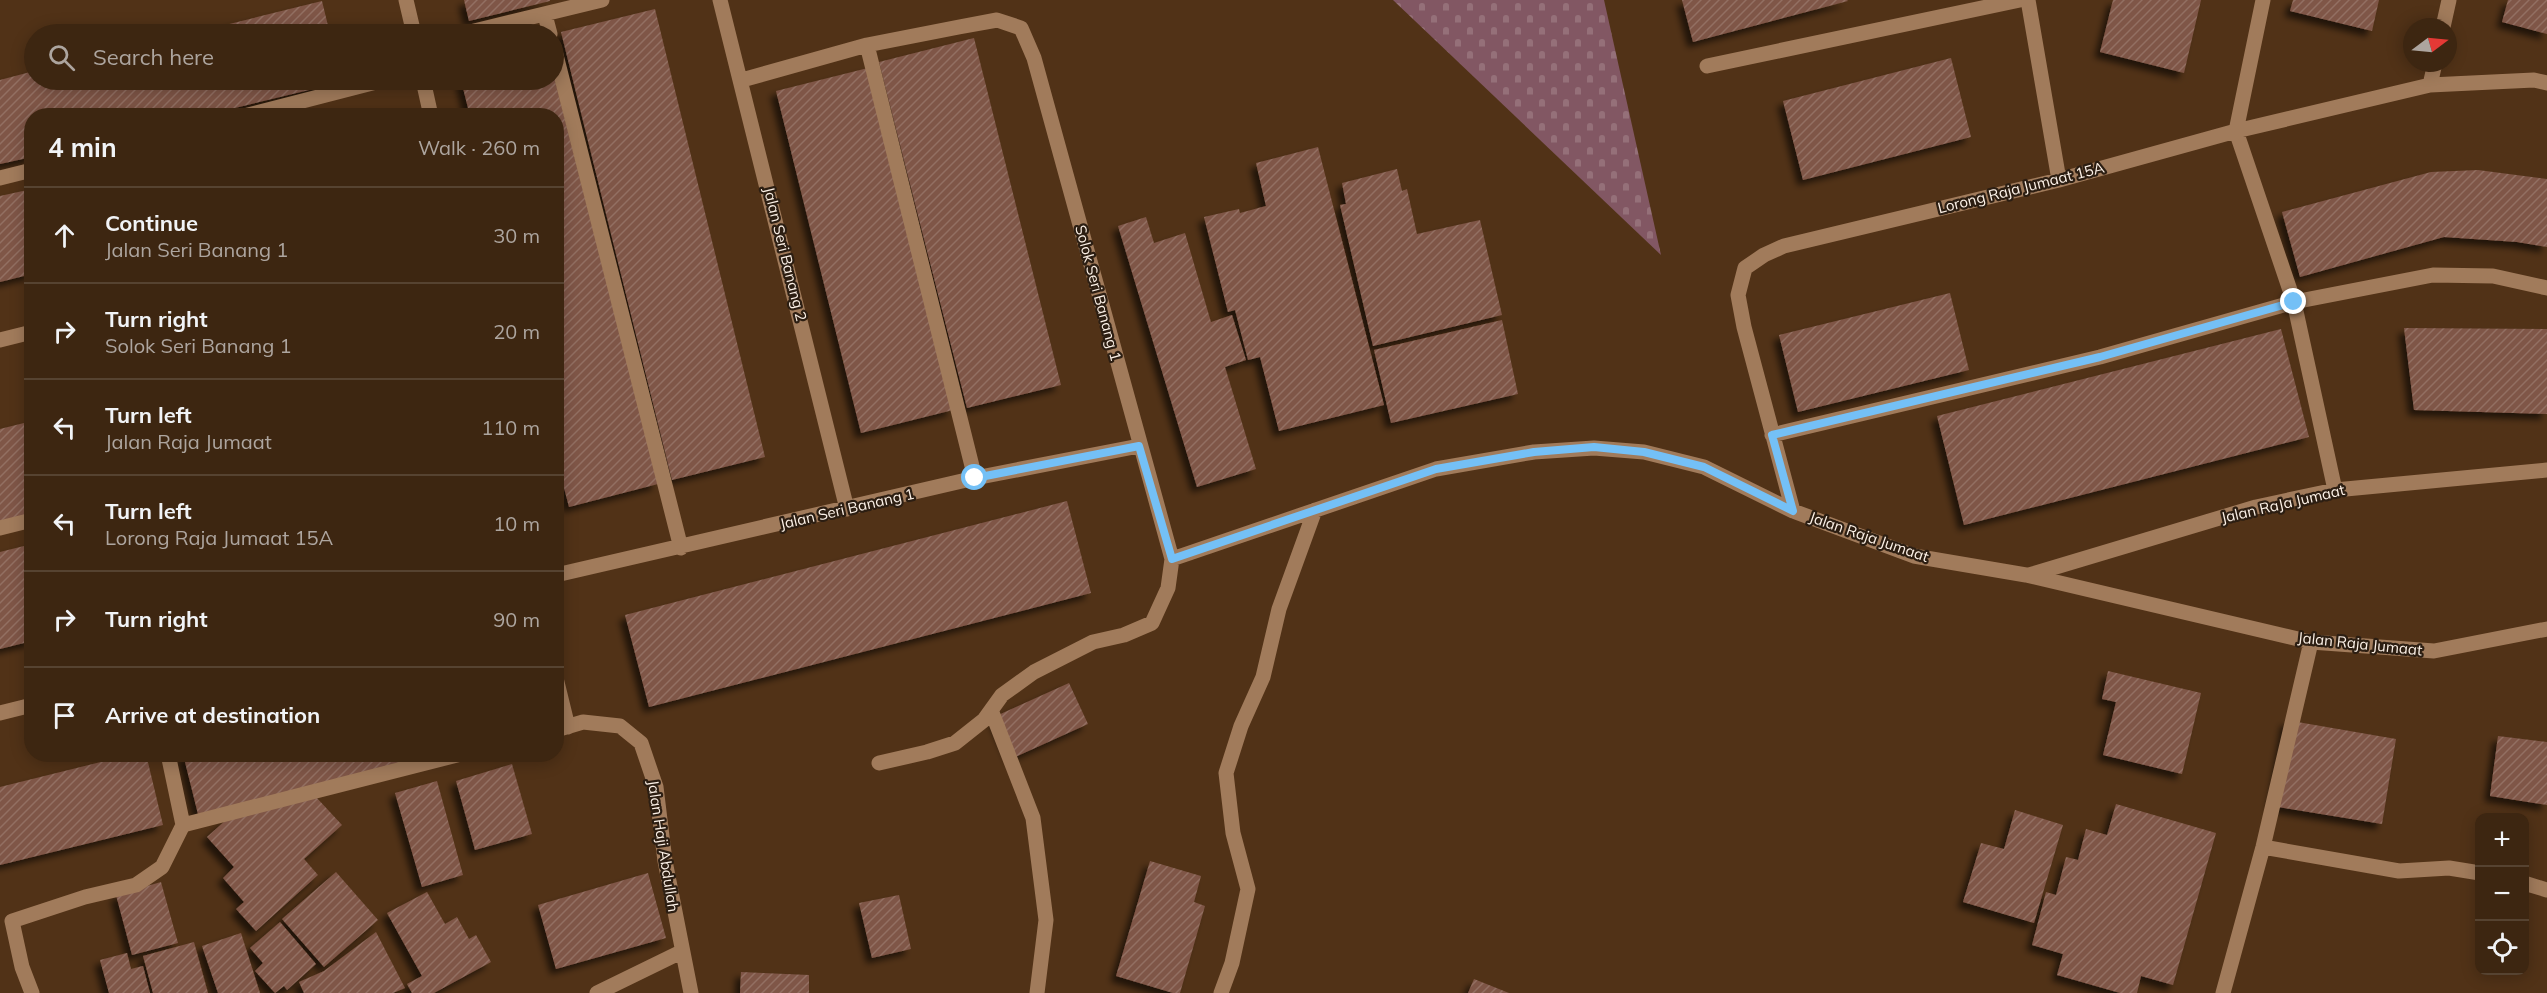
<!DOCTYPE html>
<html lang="en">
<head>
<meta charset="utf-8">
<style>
  :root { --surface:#3d2611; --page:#442e1a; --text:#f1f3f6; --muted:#ada59f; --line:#564331 }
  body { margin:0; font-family:Mulish,sans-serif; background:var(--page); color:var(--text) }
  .controls { position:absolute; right:18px; bottom:18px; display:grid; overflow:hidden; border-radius:12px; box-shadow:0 3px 15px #0003 }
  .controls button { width:54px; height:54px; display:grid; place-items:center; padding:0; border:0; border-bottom:2px solid var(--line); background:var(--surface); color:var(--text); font:30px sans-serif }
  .compass { position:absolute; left:2403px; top:18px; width:54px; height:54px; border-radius:50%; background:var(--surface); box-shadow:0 3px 15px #0003; rotate:74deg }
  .stop { position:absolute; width:18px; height:18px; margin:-14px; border:4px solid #74c0f6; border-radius:50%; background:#fff }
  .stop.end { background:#74c0f6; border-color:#fff; box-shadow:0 2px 6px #0008 }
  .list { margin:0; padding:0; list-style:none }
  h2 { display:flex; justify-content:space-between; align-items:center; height:78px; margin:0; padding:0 24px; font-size:26px }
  h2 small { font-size:20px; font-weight:400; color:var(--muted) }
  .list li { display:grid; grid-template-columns:39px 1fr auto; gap:18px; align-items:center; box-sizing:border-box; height:96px; padding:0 24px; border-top:2px solid var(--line) }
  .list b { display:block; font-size:22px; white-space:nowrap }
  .list p { margin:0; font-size:20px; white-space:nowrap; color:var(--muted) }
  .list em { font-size:20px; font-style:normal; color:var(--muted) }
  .icon { flex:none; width:33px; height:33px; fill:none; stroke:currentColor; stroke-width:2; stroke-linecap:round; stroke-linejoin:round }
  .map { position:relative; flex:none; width:2547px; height:993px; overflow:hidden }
  .search { position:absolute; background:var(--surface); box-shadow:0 3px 15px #0003; left:24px; top:24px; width:540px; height:66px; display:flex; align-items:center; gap:15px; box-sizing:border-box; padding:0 21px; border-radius:33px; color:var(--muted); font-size:22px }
  .panel { position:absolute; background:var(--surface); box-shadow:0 3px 15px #0003; left:24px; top:108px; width:540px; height:654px; border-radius:24px }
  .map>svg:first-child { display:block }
  .cemetery { fill:url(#cemetery-stones) }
  .building { fill:url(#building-hatch); filter:url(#shadow) }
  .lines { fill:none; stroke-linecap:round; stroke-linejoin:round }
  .minor { stroke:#a17b5b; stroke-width:15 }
  .route { stroke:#74c0f6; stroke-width:8 }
  .labels { text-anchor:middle; stroke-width:4.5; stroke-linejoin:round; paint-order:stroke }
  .street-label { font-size:15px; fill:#fcf1e7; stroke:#2c1e12 }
</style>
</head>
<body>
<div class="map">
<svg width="2547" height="993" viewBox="0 0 2547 993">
  <defs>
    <pattern id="cemetery-stones" width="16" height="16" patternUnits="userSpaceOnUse" patternTransform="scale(1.5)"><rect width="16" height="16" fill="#825763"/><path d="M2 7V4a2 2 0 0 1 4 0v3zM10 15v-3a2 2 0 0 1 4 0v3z" fill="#957079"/></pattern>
    <pattern id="building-hatch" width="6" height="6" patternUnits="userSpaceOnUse" patternTransform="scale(1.5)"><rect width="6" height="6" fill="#7f5647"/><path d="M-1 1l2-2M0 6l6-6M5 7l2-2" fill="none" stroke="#926f62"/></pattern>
    <filter id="shadow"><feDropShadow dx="-5.5" dy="5.5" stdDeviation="3" flood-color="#0009"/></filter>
  </defs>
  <rect width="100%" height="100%" fill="#513217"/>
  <!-- cemetery -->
  <path class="cemetery" d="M 1393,0 L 1604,0 L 1661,255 Z"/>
  <!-- building -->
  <path class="building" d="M 464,0 L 550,0 L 550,1 L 469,21 Z
    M 1682,0 L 1847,0 L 1848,1 L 1693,42 Z
    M 2113,0 L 2201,0 L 2184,73 L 2100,52 Z
    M 2293,0 L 2379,0 L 2372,31 L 2290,11 Z
    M 2508,0 L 2547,0 L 2547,34 L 2502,22 Z
    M 322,1 L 330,34 L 189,34 Z
    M 655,9 L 765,457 L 672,480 L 561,32 Z
    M 974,38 L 1061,385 L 967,408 L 879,62 Z
    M 1951,58 L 1971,137 L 1803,180 L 1783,101 Z
    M 868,68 L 953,410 L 861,433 L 776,91 Z
    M 34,71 L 34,80 L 341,80 L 342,82 L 202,116 L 32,116 L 32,157 L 0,164 L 0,80 Z
    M 461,80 L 555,80 L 658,484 L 569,507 L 556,457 L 556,116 L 470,116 Z
    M 1318,147 L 1384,405 L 1279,431 L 1260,357 L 1248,360 L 1235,310 L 1228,312 L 1204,217 L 1239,209 L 1240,213 L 1266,206 L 1256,163 Z
    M 1397,169 L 1402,191 L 1407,189 L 1417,234 L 1480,220 L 1502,315 L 1373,346 L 1340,205 L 1346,204 L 1342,183 Z
    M 2478,170 L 2547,179 L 2547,247 L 2517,242 L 2444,237 L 2300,277 L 2282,212 L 2431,172 Z
    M 32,189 L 32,274 L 0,282 L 0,196 Z
    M 1146,217 L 1154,243 L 1185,233 L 1211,322 L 1232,315 L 1246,360 L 1225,367 L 1256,469 L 1197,487 L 1118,226 Z
    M 1950,293 L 1969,370 L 1798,412 L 1779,335 Z
    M 1502,320 L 1518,394 L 1391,423 L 1374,350 Z
    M 2404,328 L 2547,329 L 2547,414 L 2414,410 Z
    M 2281,329 L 2309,437 L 1964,525 L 1937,416 Z
    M 32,421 L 32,515 L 0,522 L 0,429 Z
    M 1067,501 L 1091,593 L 649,707 L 625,615 Z
    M 32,544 L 32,641 L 0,649 L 0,552 Z
    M 2108,671 L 2201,693 L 2182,774 L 2103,755 L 2116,702 L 2102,699 Z
    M 1069,683 L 1088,724 L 1013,758 L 994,717 Z
    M 2286,720 L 2396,739 L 2382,824 L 2272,806 Z
    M 2498,736 L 2547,742 L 2547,805 L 2490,796 Z
    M 133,754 L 146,754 L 163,825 L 0,865 L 0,787 Z
    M 183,754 L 438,754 L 198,814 Z
    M 512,764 L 532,834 L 475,850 L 456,781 Z
    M 437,781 L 463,875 L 422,887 L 395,793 Z
    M 316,797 L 342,825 L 304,859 L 318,875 L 256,931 L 236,909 L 244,902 L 223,878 L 234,867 L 207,837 L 226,820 Z
    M 2116,804 L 2216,833 L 2173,985 L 2141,976 L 2137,993 L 2120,993 L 2057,975 L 2063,954 L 2032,945 L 2046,892 L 2056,895 L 2066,857 L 2078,860 L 2086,829 L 2107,835 Z
    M 2015,810 L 2063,825 L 2034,923 L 1963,902 L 1981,843 L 2004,849 Z
    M 1150,861 L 1201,876 L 1194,902 L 1205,906 L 1180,993 L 1173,993 L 1116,976 Z
    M 336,872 L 378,920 L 324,967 L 282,919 Z
    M 648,873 L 666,938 L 556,969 L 538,905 Z
    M 161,882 L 178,943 L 132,955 L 116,895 Z
    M 427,892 L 445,924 L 457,917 L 469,939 L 476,935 L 491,962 L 434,993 L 412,993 L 407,984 L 422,976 L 387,913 Z
    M 899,895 L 911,949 L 872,958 L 859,903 Z
    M 280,922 L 316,964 L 287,990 L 284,986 L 275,993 L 255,971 L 263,963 L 250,948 Z
    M 376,932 L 405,988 L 393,993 L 304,993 L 299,982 L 324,971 Z
    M 241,933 L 260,993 L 218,993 L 202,946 Z
    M 194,942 L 208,993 L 153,993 L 143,956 Z
    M 127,953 L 131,969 L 143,966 L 150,993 L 109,993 L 100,960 Z
    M 741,972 L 809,975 L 809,993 L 740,993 Z
    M 1474,979 L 1509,993 L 1468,993 Z"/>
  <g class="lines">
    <!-- minor -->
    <path class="minor" d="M 406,0 L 414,34
      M 720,0 L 847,509
      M 2028,0 L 2059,180
      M 2263,0 L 2236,131 L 2294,302 L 2335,490
      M 545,15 L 550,34
      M 2443,27 L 2449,0
      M 462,34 L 602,0
      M 867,45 L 975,478
      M 554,47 L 681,548
      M 1707,66 L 2020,0
      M 423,80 L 431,116
      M 742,80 L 867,45 L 959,27 L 997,20 L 1021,28 L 1034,58 L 1172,559 L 1168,588 L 1152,623 L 1124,635 L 1093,642 L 1034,672 L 1002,695 L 984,720 L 955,743 L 927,752 L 879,763
      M 2430,85 L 2435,63
      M 244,116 L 384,80
      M 0,178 L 32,170
      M 0,340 L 32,332
      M 1772,435 L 2100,357 L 2294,302 L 2433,275 L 2493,276 L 2547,288
      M 1793,511 L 1744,327 L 1738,295 L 1745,268 L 1764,255 L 1784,246 L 2059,180 L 2236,131 L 2430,85 L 2534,80 L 2547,83
      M 0,528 L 32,520
      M 1172,559 L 1436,469 L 1534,452 L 1594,448 L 1644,452 L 1704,467 L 1793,511 L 1914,556 L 2026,575 L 2311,642 L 2434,651 L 2547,629
      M 556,575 L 975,478 L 1139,446
      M 2029,575 L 2256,507 L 2335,490 L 2547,470
      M 556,678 L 568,727
      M 991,710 L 1033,818 L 1046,920 L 1037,993
      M 0,713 L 32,705
      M 556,730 L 583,722 L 620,726 L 641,743 L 656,787 L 665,861 L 691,993
      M 183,825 L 461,754
      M 2263,847 L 2399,871 L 2449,868 L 2480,873
      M 2524,883 L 2547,890
      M 32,993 L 22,967 L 12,921 L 85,897 L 136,885 L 162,867 L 183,825 L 168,754
      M 597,993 L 681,952
      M 1221,993 L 1232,963 L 1248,889 L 1233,833 L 1226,773 L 1241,726 L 1263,677 L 1279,609 L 1315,510
      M 2223,993 L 2263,847 L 2311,642"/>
  </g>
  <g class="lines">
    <!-- route -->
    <path class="route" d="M 975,478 L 1139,446 L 1172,559 L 1436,469 L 1534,452 L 1594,447 L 1644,452 L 1704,467 L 1793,511 L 1772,435 L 2100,357 L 2294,302"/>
  </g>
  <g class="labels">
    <!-- street labels -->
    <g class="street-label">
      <text transform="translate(2021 188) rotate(-14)" y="5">Lorong Raja Jumaat 15A</text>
      <text transform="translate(785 254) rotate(76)" y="5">Jalan Seri Banang 2</text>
      <text transform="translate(1098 293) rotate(75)" y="5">Solok Seri Banang 1</text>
      <text transform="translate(2283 504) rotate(-13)" y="5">Jalan RaJa Jumaat</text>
      <text transform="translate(847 509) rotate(-13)" y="5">Jalan Seri Banang 1</text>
      <text transform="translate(1869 537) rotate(19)" y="5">Jalan Raja Jumaat</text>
      <text transform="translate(2360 644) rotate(6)" y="5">Jalan Raja Jumaat</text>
      <text transform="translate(663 846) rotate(81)" y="5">Jalan Haji Abdullah</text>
    </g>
  </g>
</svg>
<div class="controls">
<button>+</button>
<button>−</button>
<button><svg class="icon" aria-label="locate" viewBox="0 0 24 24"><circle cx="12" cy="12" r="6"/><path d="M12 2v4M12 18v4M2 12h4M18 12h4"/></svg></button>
</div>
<svg class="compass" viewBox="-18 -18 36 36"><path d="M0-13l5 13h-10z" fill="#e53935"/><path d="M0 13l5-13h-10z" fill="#ada59f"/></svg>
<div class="stop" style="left:975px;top:478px"></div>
<div class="stop end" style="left:2294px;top:302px"></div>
<div class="search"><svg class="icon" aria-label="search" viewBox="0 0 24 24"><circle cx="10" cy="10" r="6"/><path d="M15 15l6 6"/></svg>Search here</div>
<section class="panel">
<h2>4 min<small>Walk · 260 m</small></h2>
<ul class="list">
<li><svg class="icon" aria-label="ahead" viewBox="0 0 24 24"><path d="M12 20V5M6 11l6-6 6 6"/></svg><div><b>Continue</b><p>Jalan Seri Banang 1</p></div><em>30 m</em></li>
<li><svg class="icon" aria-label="right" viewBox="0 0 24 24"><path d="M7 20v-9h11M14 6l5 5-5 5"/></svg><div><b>Turn right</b><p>Solok Seri Banang 1</p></div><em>20 m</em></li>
<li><svg class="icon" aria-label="left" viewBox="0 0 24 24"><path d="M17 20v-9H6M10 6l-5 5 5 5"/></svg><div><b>Turn left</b><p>Jalan Raja Jumaat</p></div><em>110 m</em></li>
<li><svg class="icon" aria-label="left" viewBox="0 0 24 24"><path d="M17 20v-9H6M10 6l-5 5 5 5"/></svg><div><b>Turn left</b><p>Lorong Raja Jumaat 15A</p></div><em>10 m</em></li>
<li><svg class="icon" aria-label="right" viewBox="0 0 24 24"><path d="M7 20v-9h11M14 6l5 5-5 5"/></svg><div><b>Turn right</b></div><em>90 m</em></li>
<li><svg class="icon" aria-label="arrive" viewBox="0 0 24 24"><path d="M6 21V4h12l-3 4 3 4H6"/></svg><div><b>Arrive at destination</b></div></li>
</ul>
</section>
</div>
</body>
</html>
